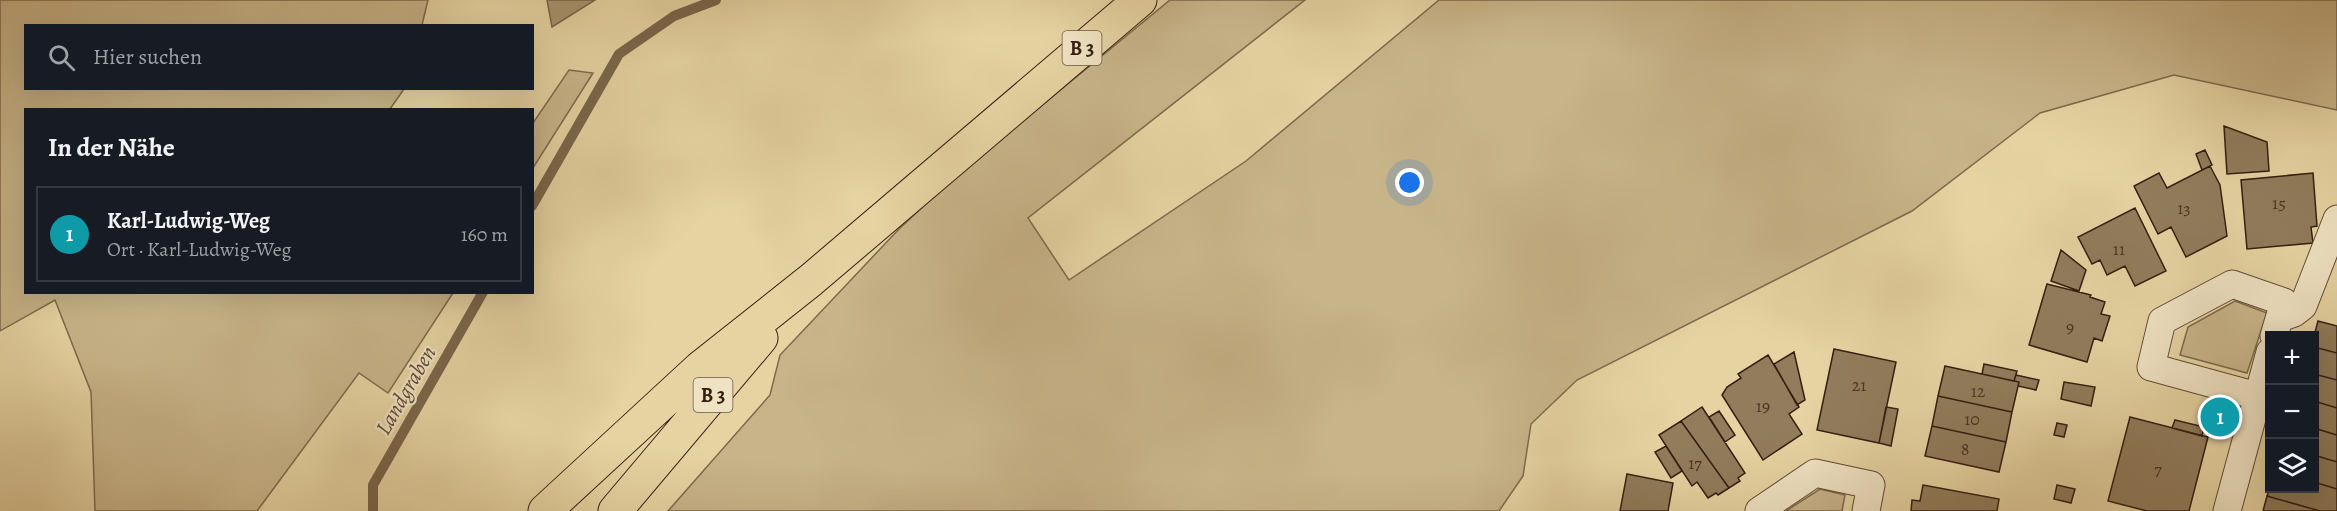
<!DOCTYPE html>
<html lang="de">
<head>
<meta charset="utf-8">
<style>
  :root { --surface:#171b24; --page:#242831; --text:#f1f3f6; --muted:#9ea1a6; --line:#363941; --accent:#7c3aed }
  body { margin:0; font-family:Alegreya,serif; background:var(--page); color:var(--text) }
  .controls { position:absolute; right:18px; bottom:18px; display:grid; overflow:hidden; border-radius:0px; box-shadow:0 6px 24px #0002 }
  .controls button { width:54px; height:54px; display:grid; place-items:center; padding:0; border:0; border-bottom:2px solid var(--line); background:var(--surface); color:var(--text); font:30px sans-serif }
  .you { position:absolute; left:1410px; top:183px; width:21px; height:21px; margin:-15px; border:4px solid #fff; border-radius:50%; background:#1a73e8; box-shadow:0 0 0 9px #1a73e833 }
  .badge { display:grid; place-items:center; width:39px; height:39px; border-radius:50%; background:var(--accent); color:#fff; font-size:20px; font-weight:700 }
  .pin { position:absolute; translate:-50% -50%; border:3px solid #fff; box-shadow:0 2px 6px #0006 }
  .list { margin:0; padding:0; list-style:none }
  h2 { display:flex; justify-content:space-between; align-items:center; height:78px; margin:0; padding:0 24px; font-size:26px }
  h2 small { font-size:20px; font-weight:400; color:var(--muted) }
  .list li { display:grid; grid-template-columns:39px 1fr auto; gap:18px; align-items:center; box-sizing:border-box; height:96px; margin:0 12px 12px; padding:0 12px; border:2px solid var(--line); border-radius:0px }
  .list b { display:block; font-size:22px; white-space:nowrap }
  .list p { margin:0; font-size:20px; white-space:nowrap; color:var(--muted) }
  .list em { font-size:20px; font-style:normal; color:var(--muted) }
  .icon { flex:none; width:33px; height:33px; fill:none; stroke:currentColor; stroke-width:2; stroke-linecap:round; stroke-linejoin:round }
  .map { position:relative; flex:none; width:2337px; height:511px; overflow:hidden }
  .search { position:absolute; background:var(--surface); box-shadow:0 6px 24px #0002; left:24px; top:24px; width:510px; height:66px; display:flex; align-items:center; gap:15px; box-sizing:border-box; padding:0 21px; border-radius:0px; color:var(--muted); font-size:22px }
  .panel { position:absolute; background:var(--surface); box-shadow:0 6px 24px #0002; left:24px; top:108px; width:510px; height:186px; border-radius:0px }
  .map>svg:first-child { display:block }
  .green { fill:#c8b489; stroke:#7e694c; stroke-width:1.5 }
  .water { fill:#a99570; stroke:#7a654a; stroke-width:1.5 }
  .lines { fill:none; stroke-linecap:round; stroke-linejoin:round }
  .stream { stroke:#7a654a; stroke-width:10 }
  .building { fill:#917c5c; stroke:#341e10; stroke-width:1.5 }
  .minor-casing { stroke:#604b34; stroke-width:29 }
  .primary-casing { stroke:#341e10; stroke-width:35 }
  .minor { stroke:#efe2c3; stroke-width:27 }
  .primary { stroke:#e6d3a2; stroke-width:33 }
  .labels { text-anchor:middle; stroke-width:4.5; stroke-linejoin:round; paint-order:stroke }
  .number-label { font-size:18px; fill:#4b3623 }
  .shield { fill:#efe2c3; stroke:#6c5946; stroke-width:1.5 }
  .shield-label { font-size:20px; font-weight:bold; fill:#341e10 }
  .water-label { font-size:22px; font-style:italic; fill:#5d4832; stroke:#efe2c3 }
</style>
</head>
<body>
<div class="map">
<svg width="2337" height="511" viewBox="0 0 2337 511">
  <rect width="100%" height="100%" fill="#e6d3a2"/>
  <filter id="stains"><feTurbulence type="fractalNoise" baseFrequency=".00333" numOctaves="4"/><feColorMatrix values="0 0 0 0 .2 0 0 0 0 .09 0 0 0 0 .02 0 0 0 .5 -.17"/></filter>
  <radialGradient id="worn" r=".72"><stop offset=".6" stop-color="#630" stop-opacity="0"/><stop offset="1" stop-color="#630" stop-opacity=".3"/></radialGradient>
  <!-- green -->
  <path class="green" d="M 0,0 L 428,0 L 422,25 L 26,26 L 26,88 L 404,89 L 390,109 L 26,110 L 26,292 L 453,293 L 388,393 L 359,373 L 257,511 L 95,511 L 91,392 L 55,300 L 0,331 Z
    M 1170,0 L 1305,0 L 1028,218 L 1069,280 L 1246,161 L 1439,0 L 2337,0 L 2337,110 L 2174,75 L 2040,113 L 1912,211 L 1577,380 L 1531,424 L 1523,476 L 1499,511 L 668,511 L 770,395 L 780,355 L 899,229 L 957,175 Z
    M 569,70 L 593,73 L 533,168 L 533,123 Z
    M 2235,301 L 2267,313 L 2247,373 L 2180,355 L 2188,327 Z
    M 1820,489 L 1845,495 L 1842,511 L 1786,511 Z"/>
  <!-- water -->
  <path class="water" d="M 547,0 L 595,0 L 552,27 Z"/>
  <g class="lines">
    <!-- stream -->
    <path class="stream" d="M 532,206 L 619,54 L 674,16 L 716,0
      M 373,511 L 373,485 L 483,292"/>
  </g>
  <!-- building -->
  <path class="building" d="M 2224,126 L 2267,142 L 2269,171 L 2227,174 Z
    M 2205,150 L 2212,165 L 2202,170 L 2196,154 Z
    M 2210,166 L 2220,185 L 2227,236 L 2186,257 L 2171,227 L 2158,234 L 2134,186 L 2159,173 L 2167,188 Z
    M 2313,173 L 2317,226 L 2311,227 L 2313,243 L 2247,249 L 2241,180 Z
    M 2135,208 L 2166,271 L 2135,286 L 2125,266 L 2107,275 L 2100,260 L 2092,264 L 2078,237 Z
    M 2061,250 L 2086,270 L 2079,291 L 2051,281 Z
    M 2047,284 L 2091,295 L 2090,297 L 2105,302 L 2101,314 L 2110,316 L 2102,341 L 2094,338 L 2087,362 L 2029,345 Z
    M 2318,321 L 2337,326 L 2337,353 L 2314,347 L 2314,336 Z
    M 2314,347 L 2337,353 L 2337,380 L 2314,374 Z
    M 1834,349 L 1896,362 L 1879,443 L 1817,430 Z
    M 1794,352 L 1805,400 L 1797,405 L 1774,364 Z
    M 1768,355 L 1799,407 L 1789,414 L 1802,434 L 1763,460 L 1722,395 L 1727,387 L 1741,378 L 1738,374 Z
    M 1984,364 L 2017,371 L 2014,381 L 1982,374 Z
    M 1945,366 L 2019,382 L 2012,412 L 1938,396 Z
    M 2314,374 L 2337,380 L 2337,408 L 2314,401 Z
    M 2016,375 L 2039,380 L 2036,390 L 2018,386 L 2019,382 L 2014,381 Z
    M 2064,382 L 2095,387 L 2091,406 L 2061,399 Z
    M 1938,396 L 2012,412 L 2006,442 L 1932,426 Z
    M 2314,401 L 2337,408 L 2337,435 L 2314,428 Z
    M 2216,406 L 2230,410 L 2224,429 L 2210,425 Z
    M 1702,407 L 1745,473 L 1738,478 L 1740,481 L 1729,488 L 1681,421 Z
    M 1886,407 L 1898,409 L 1891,446 L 1879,443 Z
    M 1719,411 L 1735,435 L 1725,442 L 1709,417 Z
    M 2130,417 L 2208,437 L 2189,511 L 2147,511 L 2108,501 Z
    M 2175,420 L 2204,427 L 2202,436 L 2172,428 Z
    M 1681,421 L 1729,488 L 1718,495 L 1716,493 L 1708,498 L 1697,482 L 1692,486 L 1659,435 Z
    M 2057,423 L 2067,425 L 2064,437 L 2054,435 Z
    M 1932,426 L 2006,442 L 1999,472 L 1925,456 Z
    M 2314,428 L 2337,435 L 2337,462 L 2314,455 Z
    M 1666,446 L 1682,471 L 1671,478 L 1655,452 Z
    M 2314,455 L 2337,462 L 2337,489 L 2314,482 Z
    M 1627,474 L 1673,483 L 1668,511 L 1620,511 Z
    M 2314,482 L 2337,489 L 2337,511 L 2320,511 L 2267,496 L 2270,488 L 2314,488 Z
    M 1923,485 L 1999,499 L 1997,511 L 1911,511 L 1912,500 L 1920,501 Z
    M 2057,485 L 2075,489 L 2071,503 L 2054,499 Z
    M 2267,496 L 2320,511 L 2263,511 Z"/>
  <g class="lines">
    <!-- minor casing -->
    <g class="minor-casing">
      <path id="minor" d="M 2280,318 L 2294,313 L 2303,306 L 2337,219
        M 2257,396 L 2151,367 L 2162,321 L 2232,284 L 2284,302 L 2274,336
        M 1759,511 L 1815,473 L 1871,485 L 1866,511
        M 2227,511 L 2270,352"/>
    </g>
    <!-- primary casing -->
    <g class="primary-casing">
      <path id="primary" d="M 545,511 L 700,368 L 811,280 L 1140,0
        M 615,511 L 761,338"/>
    </g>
    <!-- minor -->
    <use href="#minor" class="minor"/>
    <!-- primary -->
    <use href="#primary" class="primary"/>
  </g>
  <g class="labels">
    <!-- number labels -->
    <g class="number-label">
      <text x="2279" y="209">15</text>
      <text x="2184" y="214">13</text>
      <text x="2119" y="255">11</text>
      <text x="2070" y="333">9</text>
      <text x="1859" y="391">21</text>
      <text x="1978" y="397">12</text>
      <text x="1763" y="412">19</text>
      <text x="1972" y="425">10</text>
      <text x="1965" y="455">8</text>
      <text x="1695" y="469">17</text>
      <text x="2158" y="475">7</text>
    </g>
    <!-- shield labels -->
    <g class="shield">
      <rect x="1062.5" y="31" width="39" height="34" rx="4.5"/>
      <rect x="693.5" y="378" width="39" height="34" rx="4.5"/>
    </g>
    <g class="shield-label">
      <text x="1082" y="55">B 3</text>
      <text x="713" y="402">B 3</text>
    </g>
    <!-- water labels -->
    <g class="water-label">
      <text transform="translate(405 390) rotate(-60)" y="8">Landgraben</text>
    </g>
  </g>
  <rect width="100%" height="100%" filter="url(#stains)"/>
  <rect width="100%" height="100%" fill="url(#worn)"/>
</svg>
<div class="controls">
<button>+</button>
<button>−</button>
<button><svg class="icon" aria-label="layers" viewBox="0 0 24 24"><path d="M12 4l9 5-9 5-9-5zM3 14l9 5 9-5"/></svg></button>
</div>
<div class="you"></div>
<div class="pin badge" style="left:2220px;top:417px;background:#0f9aa8">1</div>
<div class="search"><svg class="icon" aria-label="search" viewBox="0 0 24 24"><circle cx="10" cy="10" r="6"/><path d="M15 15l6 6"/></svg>Hier suchen</div>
<section class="panel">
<h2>In der Nähe<small></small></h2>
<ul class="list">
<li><span class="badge" style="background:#0f9aa8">1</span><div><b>Karl-Ludwig-Weg</b><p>Ort · Karl-Ludwig-Weg</p></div><em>160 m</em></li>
</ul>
</section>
</div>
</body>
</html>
